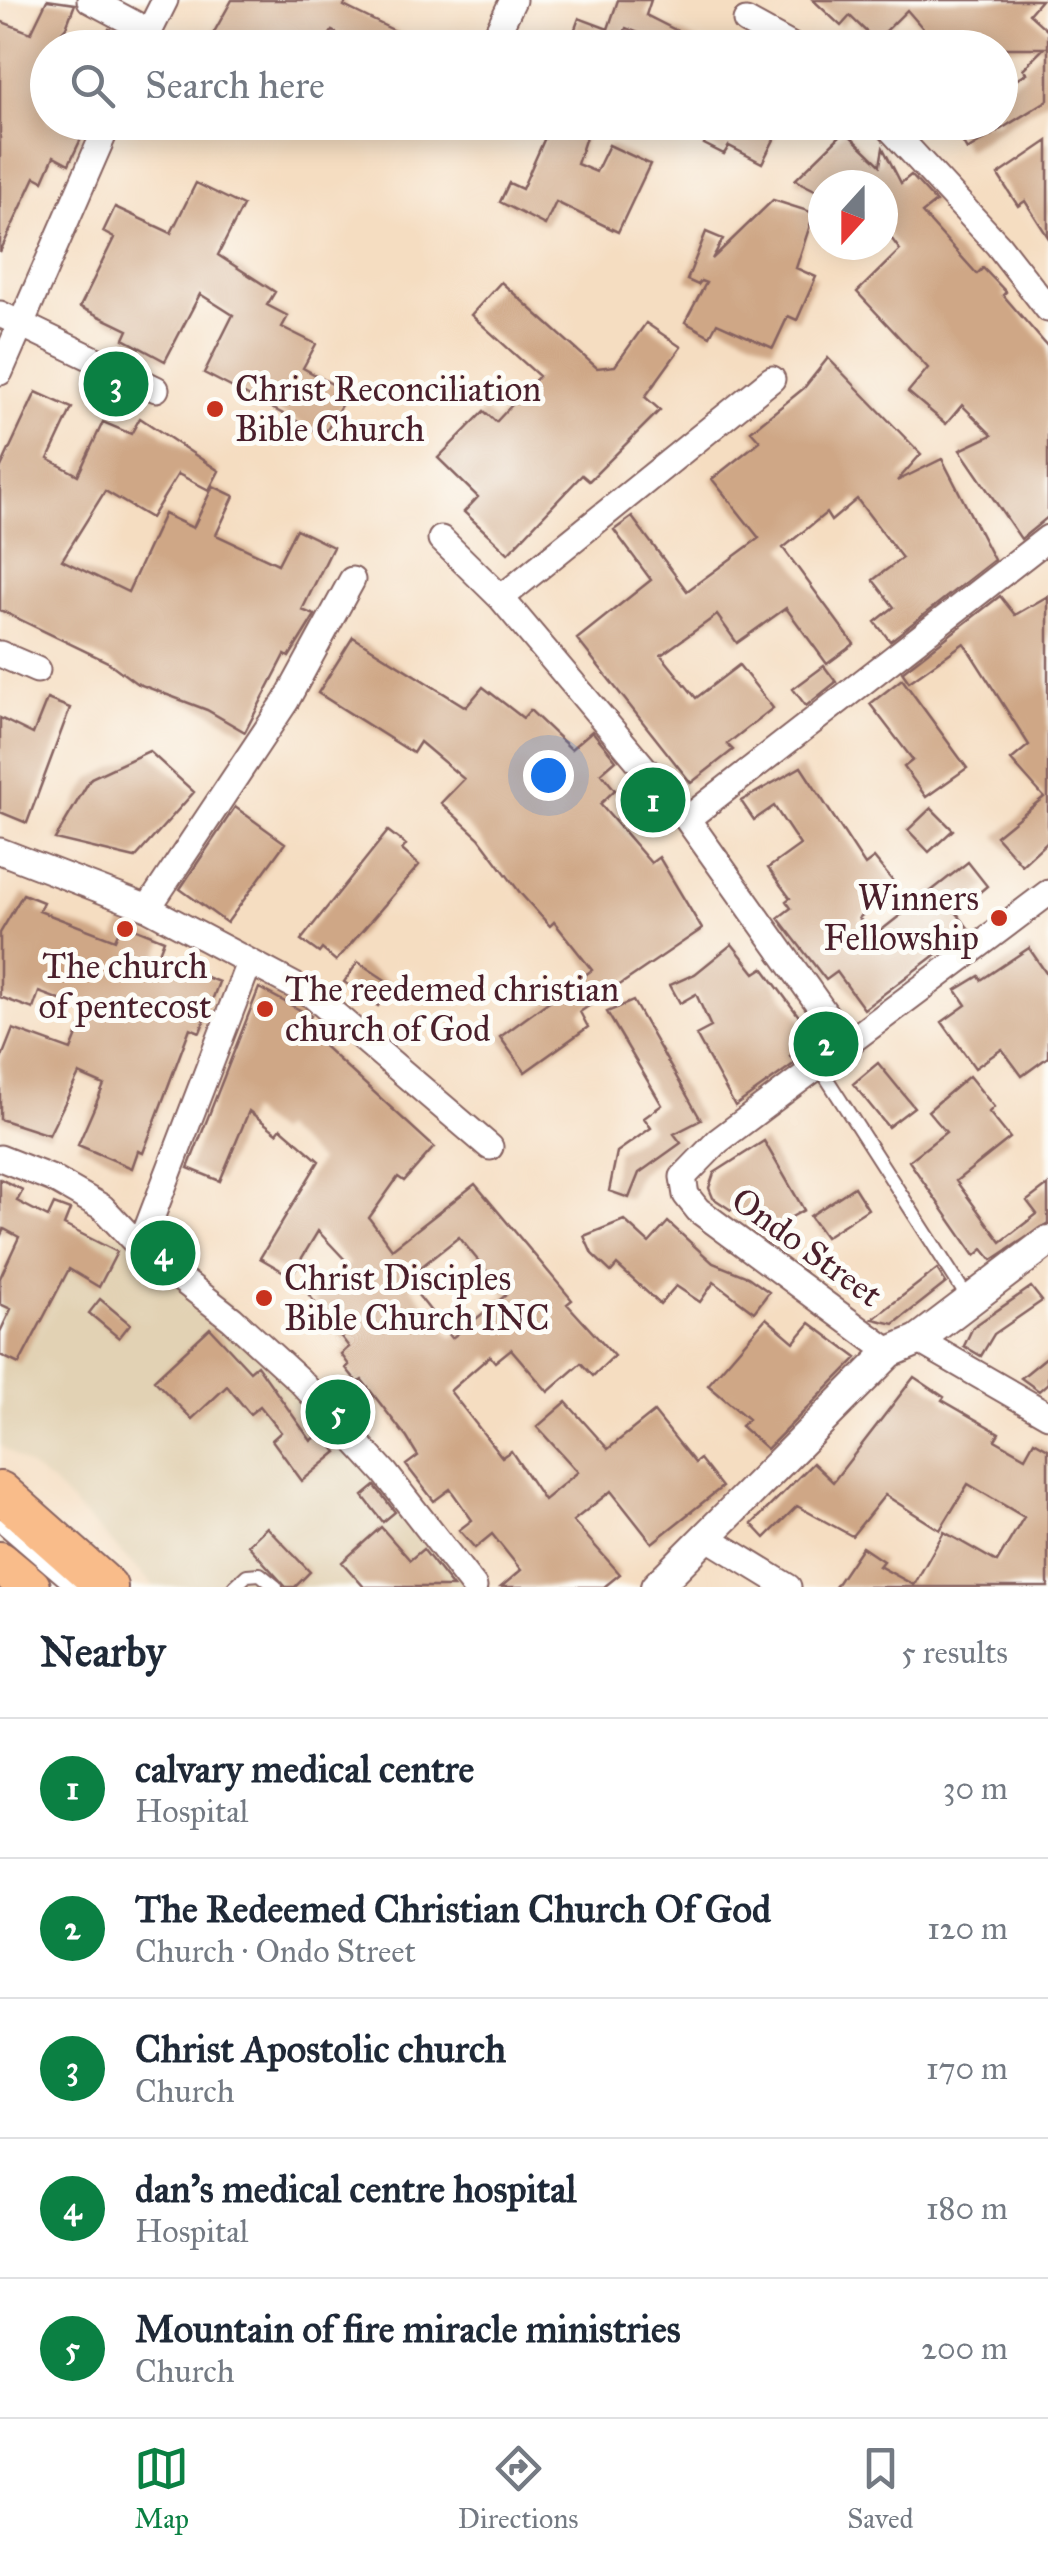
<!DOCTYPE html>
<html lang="en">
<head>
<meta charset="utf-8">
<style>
  :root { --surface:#fff; --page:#f2f2f3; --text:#1f2937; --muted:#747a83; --line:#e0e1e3; --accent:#0b8043 }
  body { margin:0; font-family:"IM FELL Great Primer",serif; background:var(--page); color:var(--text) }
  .compass { position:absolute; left:808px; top:170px; width:90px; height:90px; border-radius:50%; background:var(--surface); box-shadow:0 5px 25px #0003; rotate:201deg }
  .you { position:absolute; left:548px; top:775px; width:35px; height:35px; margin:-25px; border:8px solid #fff; border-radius:50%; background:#1a73e8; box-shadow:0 0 0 15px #1a73e833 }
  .badge { display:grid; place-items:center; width:65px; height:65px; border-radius:50%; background:var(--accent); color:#fff; font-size:32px; font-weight:700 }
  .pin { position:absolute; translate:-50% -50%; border:5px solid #fff; box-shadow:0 2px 10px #0006 }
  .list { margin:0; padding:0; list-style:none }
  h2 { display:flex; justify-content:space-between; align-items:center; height:130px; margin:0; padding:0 40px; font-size:42px }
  h2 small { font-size:32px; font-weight:400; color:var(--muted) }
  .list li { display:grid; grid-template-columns:65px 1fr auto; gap:30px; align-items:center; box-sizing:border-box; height:140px; padding:0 40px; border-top:2px solid var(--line) }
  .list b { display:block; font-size:38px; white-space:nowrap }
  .list p { margin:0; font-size:32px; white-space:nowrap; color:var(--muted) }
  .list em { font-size:32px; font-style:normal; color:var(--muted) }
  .icon { flex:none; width:55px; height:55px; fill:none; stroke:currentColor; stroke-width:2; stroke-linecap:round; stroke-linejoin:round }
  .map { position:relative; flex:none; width:1048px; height:1587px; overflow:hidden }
  .search { position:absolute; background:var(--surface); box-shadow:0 5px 25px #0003; left:30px; right:30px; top:30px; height:110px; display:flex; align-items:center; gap:25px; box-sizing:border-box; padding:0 35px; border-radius:55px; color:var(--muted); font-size:38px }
  .sheet { height:830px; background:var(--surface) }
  nav { display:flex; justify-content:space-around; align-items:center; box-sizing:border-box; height:140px; border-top:2px solid var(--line); background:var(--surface); font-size:28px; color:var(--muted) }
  nav a { display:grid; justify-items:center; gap:5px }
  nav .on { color:var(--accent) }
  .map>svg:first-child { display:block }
  .built { fill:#e2d2b4 }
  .building { fill:#cfa786; fill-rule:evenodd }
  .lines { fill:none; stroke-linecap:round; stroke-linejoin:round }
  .service-casing { stroke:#866260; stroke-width:16 }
  .minor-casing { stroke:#866260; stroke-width:29 }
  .tertiary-casing { stroke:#866260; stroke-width:34 }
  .trunk-casing { stroke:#866260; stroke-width:44 }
  .service { stroke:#fff; stroke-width:12 }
  .minor { stroke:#fff; stroke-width:25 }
  .tertiary { stroke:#fff; stroke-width:30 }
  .trunk { stroke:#f9bc8a; stroke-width:40 }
  .poi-dot { fill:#c8321e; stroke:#fdfcf7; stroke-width:4 }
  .labels { text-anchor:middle; stroke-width:10; stroke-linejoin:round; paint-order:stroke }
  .poi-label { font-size:35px; fill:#4a1f2b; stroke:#fdfcf7; text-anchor:start }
  .street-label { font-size:35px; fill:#4a1f2b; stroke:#fdfcf7 }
</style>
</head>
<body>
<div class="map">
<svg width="1048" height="1587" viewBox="0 0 1048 1587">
  <rect width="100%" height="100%" fill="#fdfcf7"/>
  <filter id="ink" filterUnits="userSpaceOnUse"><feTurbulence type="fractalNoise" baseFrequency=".01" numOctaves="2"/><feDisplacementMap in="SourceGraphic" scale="20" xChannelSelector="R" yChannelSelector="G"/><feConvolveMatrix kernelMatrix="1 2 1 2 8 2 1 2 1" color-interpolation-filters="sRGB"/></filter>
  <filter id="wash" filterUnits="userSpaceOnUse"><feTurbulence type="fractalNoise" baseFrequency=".0048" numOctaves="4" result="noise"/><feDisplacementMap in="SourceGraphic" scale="40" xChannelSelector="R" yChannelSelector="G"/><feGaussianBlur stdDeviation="2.25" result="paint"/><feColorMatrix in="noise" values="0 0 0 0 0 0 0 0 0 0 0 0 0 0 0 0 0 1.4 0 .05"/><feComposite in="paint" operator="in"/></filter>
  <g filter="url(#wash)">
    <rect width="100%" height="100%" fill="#f5ddc1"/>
    <!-- built -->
    <path class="built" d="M 46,1229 L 165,1236 L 404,1497 L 471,1587 L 155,1587 L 51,1482 L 0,1445 L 0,1274 Z"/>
    <g id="blocks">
      <!-- building -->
      <path class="building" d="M 47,0 L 75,4 L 66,27 L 48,48 L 48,122 L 89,122 L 69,164 L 54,156 L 43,181 L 35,177 L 0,252 L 0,21 L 31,33 Z
        M 232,0 L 347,0 L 344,6 L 430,48 L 366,48 L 332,31 L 322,48 L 238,48 L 213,34 Z
        M 618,0 L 651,0 L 646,15 L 711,48 L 657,48 L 660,41 L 626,28 L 623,35 L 652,48 L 568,48 L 579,18 L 608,29 Z
        M 813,0 L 1041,0 L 1029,14 L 1048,31 L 1048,100 L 967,150 L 951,122 L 1000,122 L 1000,90 L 1027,73 L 1023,69 L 1044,48 L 940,48 L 907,10 L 876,41 L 850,16 L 841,26 Z
        M 109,29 L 128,38 L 125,48 L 100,48 Z
        M 552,122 L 589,128 L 577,164 L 596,172 L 609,145 L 650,164 L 618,232 L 556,202 L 545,225 L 500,202 L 509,183 L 522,189 Z
        M 715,122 L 783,122 L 762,163 L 729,146 L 724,154 L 704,144 Z
        M 845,131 L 880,165 L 883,148 L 901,183 L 911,175 L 936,202 L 922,213 L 977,274 L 983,268 L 1006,292 L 1003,295 L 1048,347 L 1048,517 L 1021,539 L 960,450 L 992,435 L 962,405 L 946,424 L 908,392 L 928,368 L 857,292 L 900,250 L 883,227 L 883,185 L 823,185 L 823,194 L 795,180 Z
        M 1048,141 L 1048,237 L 1025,201 L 1018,206 L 998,175 Z
        M 196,183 L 243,206 L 218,255 L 275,292 L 267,305 L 288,316 L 282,327 L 316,344 L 303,368 L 348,393 L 324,435 L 204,373 L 233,315 L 200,294 L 165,361 L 124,339 L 128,330 L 80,307 L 114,238 L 103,232 L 115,207 L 171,233 Z
        M 773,200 L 814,213 L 796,268 L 816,277 L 797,320 L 788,316 L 773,348 L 717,323 L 710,336 L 685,322 L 706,283 L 701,281 L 698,285 L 687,280 L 706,232 L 723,239 L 712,259 Z
        M 501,282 L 597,368 L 615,366 L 646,323 L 681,347 L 645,397 L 660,410 L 589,481 L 582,475 L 508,553 L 464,512 L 478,497 L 438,458 L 484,411 L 496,422 L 539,376 L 471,315 Z
        M 828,358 L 921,454 L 897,481 L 942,459 L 994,560 L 890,641 L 875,622 L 894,607 L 873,580 L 902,558 L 857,499 L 831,521 L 826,513 L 783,548 L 854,644 L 827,664 L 786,608 L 737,643 L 717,615 L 661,655 L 696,698 L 739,665 L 773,708 L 727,744 L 733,750 L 691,783 L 577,639 L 651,580 L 614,530 L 632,517 L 687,591 L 759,538 L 712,479 L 760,441 L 751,431 L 804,388 Z
        M 36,392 L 72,408 L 48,459 L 78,475 L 103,422 L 131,434 L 140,418 L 219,471 L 209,490 L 178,474 L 151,518 L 105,491 L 62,560 L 128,592 L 164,514 L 193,528 L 213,486 L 234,496 L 216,535 L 278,564 L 296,529 L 333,547 L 302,610 L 315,615 L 289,657 L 285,655 L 245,732 L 207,710 L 136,683 L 108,662 L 0,610 L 0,469 Z
        M 1000,596 L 1015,615 L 1048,596 L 1048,841 L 1022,865 L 996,836 L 1044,797 L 1011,760 L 1029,745 L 964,643 L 909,682 L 902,672 Z
        M 353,637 L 466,707 L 483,687 L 523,718 L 530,710 L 571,749 L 592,731 L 616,760 L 601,773 L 615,790 L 600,804 L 651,863 L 659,857 L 702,929 L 580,1012 L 588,1027 L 525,1072 L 500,1037 L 592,970 L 554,922 L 550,926 L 521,894 L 479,838 L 441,803 L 464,779 L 420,742 L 413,753 L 318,693 Z
        M 824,666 L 836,682 L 806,706 L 793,689 Z
        M 902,679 L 967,768 L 926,797 L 904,767 L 913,760 L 870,704 Z
        M 47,699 L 70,708 L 27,823 L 0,812 L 0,718 L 33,734 Z
        M 149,751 L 194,792 L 135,858 L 55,839 L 91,778 Z
        M 801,767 L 865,865 L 874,858 L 895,884 L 859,918 L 874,936 L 968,862 L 987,886 L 956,912 L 969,929 L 864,1009 L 837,972 L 826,980 L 778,918 L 791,908 L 786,901 L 790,898 L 768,868 L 800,845 L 774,806 L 754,820 L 741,801 Z
        M 235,807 L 285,843 L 227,923 L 180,889 Z
        M 931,808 L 953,830 L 929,852 L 908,830 Z
        M 388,831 L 406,845 L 402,850 L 419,865 L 336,961 L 322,949 L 319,953 L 301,940 Z
        M 23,894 L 43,902 L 39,911 L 115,940 L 122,923 L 164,940 L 157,958 L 219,982 L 200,1032 L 190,1028 L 143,1153 L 138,1151 L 132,1168 L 78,1145 L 104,1085 L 79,1074 L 49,1135 L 0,1119 L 0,1062 L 13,1029 L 71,1050 L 87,1010 L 39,992 L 33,1009 L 0,997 L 0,933 Z
        M 732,944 L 755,973 L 763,968 L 815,1038 L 790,1056 L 795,1063 L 735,1106 L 696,1035 L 711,1027 L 696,994 L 680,1003 L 670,985 L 695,974 Z
        M 1029,948 L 1048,976 L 1048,1057 L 1022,1076 L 1002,1049 L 975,1068 L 942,1022 L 966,1005 L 956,990 L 979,976 L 981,980 Z
        M 358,962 L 393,985 L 378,1006 L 344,982 Z
        M 259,988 L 311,1016 L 303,1027 L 434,1147 L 404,1181 L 398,1177 L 369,1218 L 392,1249 L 475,1184 L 572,1300 L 567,1304 L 614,1356 L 593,1376 L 581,1363 L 548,1392 L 511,1349 L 495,1362 L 490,1356 L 450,1391 L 502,1457 L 511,1451 L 544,1500 L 578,1472 L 537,1427 L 566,1402 L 608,1449 L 654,1412 L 695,1463 L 700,1459 L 722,1487 L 652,1543 L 611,1491 L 573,1521 L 620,1574 L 604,1587 L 501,1587 L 521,1570 L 492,1534 L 475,1548 L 459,1530 L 472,1520 L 450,1489 L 434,1501 L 406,1465 L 418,1456 L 407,1438 L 362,1380 L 358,1383 L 346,1368 L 349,1365 L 341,1354 L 349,1347 L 309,1295 L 349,1264 L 318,1231 L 291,1276 L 260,1258 L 319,1161 L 281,1128 L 277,1133 L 249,1111 L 220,1181 L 188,1168 ZM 459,1237 L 506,1295 L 452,1338 L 410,1285 L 416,1280 L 412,1274 Z
        M 633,1001 L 701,1120 L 674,1134 L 681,1143 L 639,1173 L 629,1198 L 609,1191 L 617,1152 L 651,1128 L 644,1118 L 662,1105 L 607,1012 Z
        M 878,1063 L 914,1107 L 888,1127 L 853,1084 Z
        M 969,1076 L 994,1107 L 989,1112 L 1010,1138 L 956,1181 L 1001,1242 L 1037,1214 L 1027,1201 L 1048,1185 L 1048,1223 L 992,1260 L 983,1249 L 975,1256 L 909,1161 L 946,1132 L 928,1111 Z
        M 764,1141 L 804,1210 L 759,1235 L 734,1208 L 731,1210 L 713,1198 L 709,1188 L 714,1173 Z
        M 0,1179 L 23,1190 L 17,1201 L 48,1217 L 54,1204 L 70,1210 L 64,1225 L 117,1252 L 99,1287 L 69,1269 L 19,1364 L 0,1355 L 0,1332 L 11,1309 L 0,1304 L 0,1278 L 19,1237 L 4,1229 L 0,1237 Z
        M 854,1187 L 868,1209 L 825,1237 L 810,1216 Z
        M 624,1220 L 649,1243 L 668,1222 L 713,1263 L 748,1277 L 769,1292 L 754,1312 L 714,1282 L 700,1302 L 676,1286 L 660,1304 L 617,1265 L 611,1272 L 592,1254 L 584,1236 Z
        M 937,1269 L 946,1283 L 894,1324 L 873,1319 Z
        M 1031,1287 L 1042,1301 L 994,1334 L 981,1356 L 964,1346 L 973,1327 Z
        M 100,1299 L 130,1324 L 119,1338 L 89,1313 Z
        M 766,1318 L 794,1342 L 810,1323 L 857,1358 L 767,1449 L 741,1426 L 748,1419 L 708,1385 Z
        M 210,1328 L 250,1371 L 257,1365 L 311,1441 L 321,1433 L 337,1452 L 302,1481 L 272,1440 L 281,1432 L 260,1406 L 250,1414 L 227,1386 L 192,1419 L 154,1380 Z
        M 1048,1356 L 1048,1383 L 1039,1391 L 1021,1378 Z
        M 914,1377 L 944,1397 L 942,1400 L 999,1433 L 995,1440 L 1025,1457 L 1034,1441 L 1048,1449 L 1048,1587 L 835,1587 L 862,1547 L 883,1561 L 879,1566 L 914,1585 L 944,1532 L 997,1562 L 1024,1517 L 968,1484 L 940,1530 L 885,1495 L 852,1536 L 797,1506 L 765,1538 L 752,1524 L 813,1463 L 833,1482 Z
        M 375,1486 L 395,1512 L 383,1522 L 363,1496 Z
        M 267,1527 L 310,1572 L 295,1587 L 286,1587 L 248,1545 Z
        M 381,1527 L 410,1560 L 423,1549 L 453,1587 L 364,1587 L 342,1562 Z"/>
    </g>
  </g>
  <g filter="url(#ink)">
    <use href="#blocks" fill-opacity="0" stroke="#866260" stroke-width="2.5"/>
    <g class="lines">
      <!-- service casing -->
      <g class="service-casing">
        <path id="service" d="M 818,1065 L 969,1300
          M 0,1525 L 72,1587
          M 234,1587 L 247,1575 L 260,1574 L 276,1587"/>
      </g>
      <!-- minor casing -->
      <g class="minor-casing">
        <path id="minor" d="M 90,0 L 148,31
          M 746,21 L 795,48
          M 491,46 L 513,0
          M 141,48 L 165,0
          M 884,122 L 998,245 L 1048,309
          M 0,314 L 156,389
          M 0,372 L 109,122
          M 441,539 L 501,598 L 687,819 L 846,1043
          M 501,598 L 772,379
          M 0,654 L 37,670
          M 687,819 L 1048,538
          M 0,851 L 148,908 L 312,995 L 490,1147
          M 148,908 L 286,701 L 352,580
          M 0,1158 L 53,1179 L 102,1207 L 140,1247 L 232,1319 L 299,1380 L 385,1473 L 474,1587
          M 140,1247 L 249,963
          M 918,1340 L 1048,1415
          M 890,1352 L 698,1210 L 686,1195 L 683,1177 L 718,1141 L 1048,893
          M 708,1538 L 788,1587"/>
      </g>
      <!-- tertiary casing -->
      <g class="tertiary-casing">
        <path id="tertiary" d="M 656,1587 L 890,1352 L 918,1340 L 1048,1241"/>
      </g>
      <!-- trunk casing -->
      <g class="trunk-casing">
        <path id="trunk" d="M 0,1492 L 107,1587
          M 0,1562 L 30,1587"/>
      </g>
      <!-- service -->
      <use href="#service" class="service"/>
      <!-- minor -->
      <use href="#minor" class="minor"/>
      <!-- tertiary -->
      <use href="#tertiary" class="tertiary"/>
      <!-- trunk -->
      <use href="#trunk" class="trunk"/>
    </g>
  </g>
  <!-- markers -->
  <g class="poi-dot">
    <circle cx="215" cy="409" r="10"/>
    <circle cx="999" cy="918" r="10"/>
    <circle cx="125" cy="929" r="10"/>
    <circle cx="265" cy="1009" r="10"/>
    <circle cx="264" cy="1298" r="10"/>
  </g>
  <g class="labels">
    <!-- poi labels -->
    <g class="poi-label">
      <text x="235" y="401">Christ Reconciliation<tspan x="235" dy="40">Bible Church</tspan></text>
      <text x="979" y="910" text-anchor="end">Winners<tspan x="979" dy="40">Fellowship</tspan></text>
      <text x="125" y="978" text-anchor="middle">The church<tspan x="125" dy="40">of pentecost</tspan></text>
      <text x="285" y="1001">The reedemed christian<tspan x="285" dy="40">church of God</tspan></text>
      <text x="284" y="1290">Christ Disciples<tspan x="284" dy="40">Bible Church INC</tspan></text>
    </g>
    <!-- street labels -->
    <g class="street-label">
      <text transform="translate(807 1247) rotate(36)" y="12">Ondo Street</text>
    </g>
  </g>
</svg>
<svg class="compass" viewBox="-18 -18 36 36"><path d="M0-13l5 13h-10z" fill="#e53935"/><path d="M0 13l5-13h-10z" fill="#747a83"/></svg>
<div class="you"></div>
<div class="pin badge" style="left:653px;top:800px">1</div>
<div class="pin badge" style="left:826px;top:1044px">2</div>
<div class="pin badge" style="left:116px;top:384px">3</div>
<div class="pin badge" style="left:163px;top:1253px">4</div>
<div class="pin badge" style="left:338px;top:1412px">5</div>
<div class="search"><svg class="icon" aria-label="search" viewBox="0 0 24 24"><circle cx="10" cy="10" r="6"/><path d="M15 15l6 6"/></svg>Search here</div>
</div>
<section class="sheet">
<h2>Nearby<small>5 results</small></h2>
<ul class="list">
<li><span class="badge">1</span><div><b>calvary medical centre</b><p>Hospital</p></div><em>30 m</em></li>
<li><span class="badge">2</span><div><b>The Redeemed Christian Church Of God</b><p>Church · Ondo Street</p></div><em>120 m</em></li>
<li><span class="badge">3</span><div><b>Christ Apostolic church</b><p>Church</p></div><em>170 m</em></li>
<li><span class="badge">4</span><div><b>dan's medical centre hospital</b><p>Hospital</p></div><em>180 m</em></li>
<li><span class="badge">5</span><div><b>Mountain of fire miracle ministries</b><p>Church</p></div><em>200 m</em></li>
</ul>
</section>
<nav>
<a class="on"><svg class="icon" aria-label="map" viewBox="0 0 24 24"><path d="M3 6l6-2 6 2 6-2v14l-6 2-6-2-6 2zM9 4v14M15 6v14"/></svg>Map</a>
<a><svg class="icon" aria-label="directions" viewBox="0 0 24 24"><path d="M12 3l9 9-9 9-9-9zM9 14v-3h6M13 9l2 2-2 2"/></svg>Directions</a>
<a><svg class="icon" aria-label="saved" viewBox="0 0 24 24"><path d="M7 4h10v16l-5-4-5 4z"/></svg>Saved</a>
</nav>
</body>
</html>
